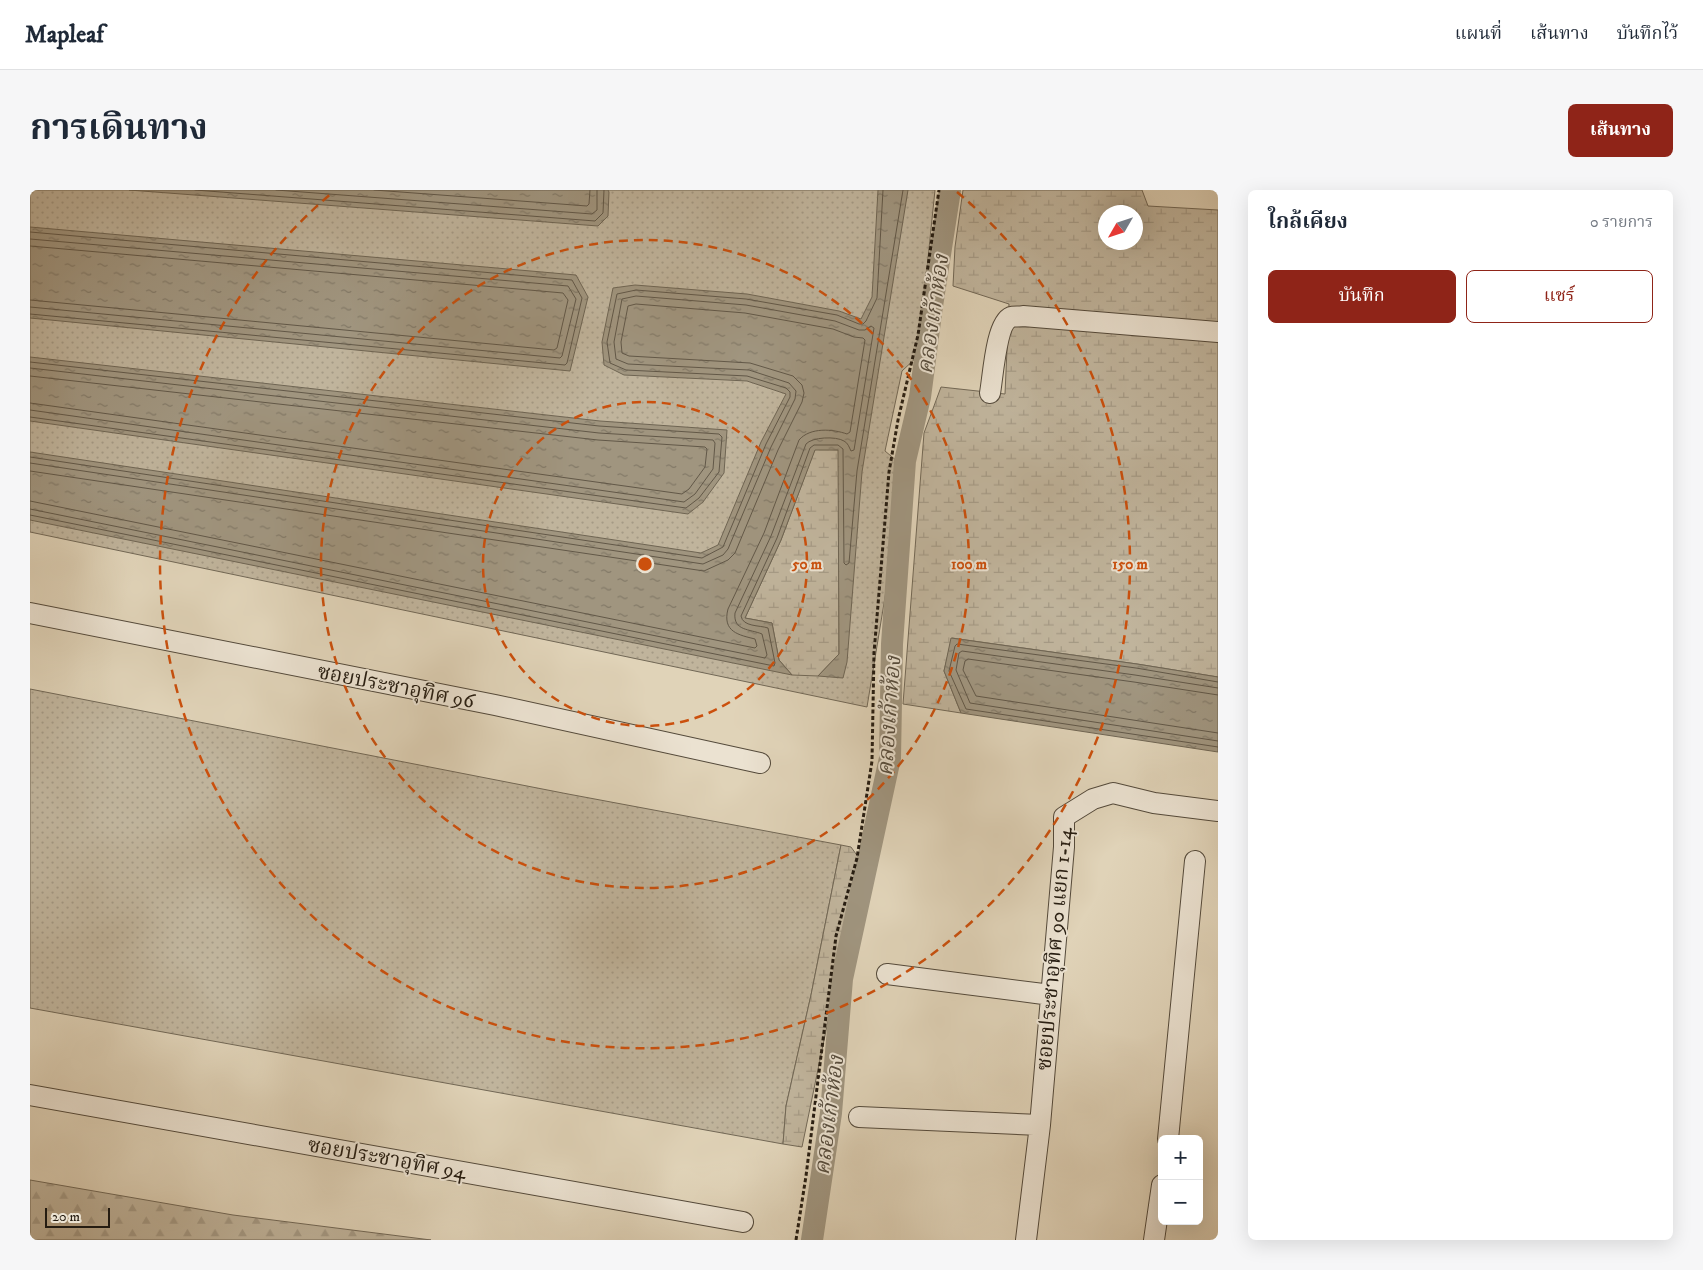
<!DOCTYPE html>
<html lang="th">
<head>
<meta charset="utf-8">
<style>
  :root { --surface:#fff; --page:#f6f6f7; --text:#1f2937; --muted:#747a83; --line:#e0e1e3; --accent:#8f2418 }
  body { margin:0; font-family:"IM FELL DW Pica","Noto Serif Thai",serif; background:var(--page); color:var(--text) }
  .controls { position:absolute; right:15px; bottom:15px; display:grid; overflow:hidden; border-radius:8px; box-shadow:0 5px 20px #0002 }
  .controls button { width:45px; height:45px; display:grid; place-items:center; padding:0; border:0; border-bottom:1px solid var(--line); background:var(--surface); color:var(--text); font:25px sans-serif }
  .compass { position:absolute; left:1068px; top:15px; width:45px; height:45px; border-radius:50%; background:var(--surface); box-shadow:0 5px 20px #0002; rotate:231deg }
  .scale { position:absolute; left:15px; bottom:12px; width:65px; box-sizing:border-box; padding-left:5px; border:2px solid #251c11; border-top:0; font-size:14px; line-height:18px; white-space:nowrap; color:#251c11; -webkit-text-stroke:4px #ebe2d1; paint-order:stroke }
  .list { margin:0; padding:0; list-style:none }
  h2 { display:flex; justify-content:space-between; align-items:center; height:65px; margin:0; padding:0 20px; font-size:21px }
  h2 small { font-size:16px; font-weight:400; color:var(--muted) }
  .actions { display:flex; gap:10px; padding:15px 20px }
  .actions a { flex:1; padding:11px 0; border:1px solid var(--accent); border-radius:8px; text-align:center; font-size:18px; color:var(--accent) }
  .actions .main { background:var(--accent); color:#fff }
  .map { position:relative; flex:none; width:1188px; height:1050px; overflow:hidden; border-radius:8px }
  header { display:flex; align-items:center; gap:30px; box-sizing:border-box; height:70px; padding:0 25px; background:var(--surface); border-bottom:1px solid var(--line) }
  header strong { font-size:24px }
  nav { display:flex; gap:28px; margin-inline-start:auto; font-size:18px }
  .intro { display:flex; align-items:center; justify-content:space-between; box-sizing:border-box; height:120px; padding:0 30px }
  h1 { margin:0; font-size:35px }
  .button { padding:12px 22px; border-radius:8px; background:var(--accent); color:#fff; font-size:18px; font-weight:700 }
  main { display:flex; gap:30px; padding:0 30px }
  aside { flex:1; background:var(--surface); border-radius:8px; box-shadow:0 5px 20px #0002 }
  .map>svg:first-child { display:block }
  .grass { fill:url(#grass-dots); stroke:#726856 }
  .forest { fill:url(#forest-firs); stroke:#726856 }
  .wetland { fill:url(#wetland-marsh); stroke:#726856; fill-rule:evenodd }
  .water { fill:url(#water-ripples); stroke:#6f6553 }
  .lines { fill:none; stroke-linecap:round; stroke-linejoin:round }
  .shore { stroke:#625848; stroke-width:1 }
  .canal { stroke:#a0957f; stroke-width:22 }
  .minor-casing { stroke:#544a3b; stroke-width:22 }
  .path { stroke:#251c11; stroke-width:3; stroke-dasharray:4 2.5; stroke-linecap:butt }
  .minor { stroke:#ebe2d1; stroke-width:20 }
  .ring { fill:none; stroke:#cb500d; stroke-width:2.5; stroke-dasharray:9 6 }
  .labels { text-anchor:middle; stroke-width:4; stroke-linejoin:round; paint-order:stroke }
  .street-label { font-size:21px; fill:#251c11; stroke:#ebe2d1 }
  .water-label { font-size:22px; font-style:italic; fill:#564c3d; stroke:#ebe2d1 }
  .centre { fill:#cb500d; stroke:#ebe2d1; stroke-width:2.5 }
  .ring-label { font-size:15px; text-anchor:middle; font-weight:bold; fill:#cb500d; stroke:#ebe2d1; stroke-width:4; stroke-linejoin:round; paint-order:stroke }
</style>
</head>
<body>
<header>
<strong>Mapleaf</strong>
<nav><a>แผนที่</a><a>เส้นทาง</a><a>บันทึกไว้</a></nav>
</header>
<div class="intro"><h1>การเดินทาง</h1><a class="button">เส้นทาง</a></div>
<main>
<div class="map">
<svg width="1188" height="1050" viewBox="0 0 1188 1050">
  <defs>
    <pattern id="grass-dots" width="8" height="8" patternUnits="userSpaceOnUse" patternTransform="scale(1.25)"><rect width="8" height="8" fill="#c0b49c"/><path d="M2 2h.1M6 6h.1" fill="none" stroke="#a59a85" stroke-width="1.8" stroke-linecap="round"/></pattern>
    <pattern id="forest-firs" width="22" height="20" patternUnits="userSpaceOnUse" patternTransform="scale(1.25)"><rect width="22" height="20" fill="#c0b49c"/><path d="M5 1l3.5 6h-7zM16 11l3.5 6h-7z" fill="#a59a85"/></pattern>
    <pattern id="wetland-marsh" width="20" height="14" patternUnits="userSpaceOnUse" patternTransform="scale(1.25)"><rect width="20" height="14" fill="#c0b49c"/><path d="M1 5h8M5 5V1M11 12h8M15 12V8" fill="none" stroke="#a59a85"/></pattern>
    <pattern id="water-ripples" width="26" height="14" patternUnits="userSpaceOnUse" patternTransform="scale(1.25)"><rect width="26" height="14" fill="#a0957f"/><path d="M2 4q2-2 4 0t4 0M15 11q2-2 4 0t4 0" fill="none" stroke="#827967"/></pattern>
  </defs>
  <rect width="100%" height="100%" fill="#e0d3b8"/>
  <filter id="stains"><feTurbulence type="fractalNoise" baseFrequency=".004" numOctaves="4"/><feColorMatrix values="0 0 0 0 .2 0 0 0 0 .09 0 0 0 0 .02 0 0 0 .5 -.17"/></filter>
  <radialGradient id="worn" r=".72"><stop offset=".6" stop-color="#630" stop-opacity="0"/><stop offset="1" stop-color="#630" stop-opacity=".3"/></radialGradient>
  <!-- grass -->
  <path class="grass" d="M 0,0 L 905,0 L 888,166 L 872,181 L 855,261 L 867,271 L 856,401 L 837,517 L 0,342 Z
    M 0,499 L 538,604 L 811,655 L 781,805 L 756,916 L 753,954 L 0,818 Z"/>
  <!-- forest -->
  <path class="forest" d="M 0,990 L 203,1025 L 401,1050 L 0,1050 Z"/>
  <!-- wetland -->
  <path class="wetland" d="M 933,0 L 1112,0 L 1118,16 L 1188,20 L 1188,487 L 1107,474 L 922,448 L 914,481 L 931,523 L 873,514 L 894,243 L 911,197 L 975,204 L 979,114 L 923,96 L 925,57 ZM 1076,22 L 1106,22 L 1106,52 L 1076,52 Z
    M 785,259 L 809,260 L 809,464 L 788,486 L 762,485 L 749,470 L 742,433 L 715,428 L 751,350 Z
    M 811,655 L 821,657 L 831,671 L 772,957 L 753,954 L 756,916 L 781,805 Z"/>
  <!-- water -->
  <path class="water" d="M 99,0 L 578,0 L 579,2 L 578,26 L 568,36 Z
    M 848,0 L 878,0 L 832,282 L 817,472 L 813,488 L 788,486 L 809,464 L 808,260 L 785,260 L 751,350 L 715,428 L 742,433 L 749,470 L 762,485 L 0,330 L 0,262 L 671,363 L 688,355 L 731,252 L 756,204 L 717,191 L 594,185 L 574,175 L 572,152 L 583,98 L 605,95 L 717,104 L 809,121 L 831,129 L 842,107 Z
    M 0,37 L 546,85 L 558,107 L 540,181 L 0,128 Z
    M 0,167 L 570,231 L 697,240 L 694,283 L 673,312 L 658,324 L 0,231 Z
    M 921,448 L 1107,474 L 1188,487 L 1188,562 L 931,523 L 914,481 Z"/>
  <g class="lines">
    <!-- shore -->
    <path class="shore" d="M 165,0 L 565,31 L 573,23 L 574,0
      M 246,0 L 562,24 L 567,20 L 567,0
      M 344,0 L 557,16 L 559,14 L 560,0
      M 0,42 L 542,90 L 552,108 L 537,173 L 535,175 L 0,124
      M 0,49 L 538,96 L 546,109 L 532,166 L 530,168 L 0,117
      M 0,56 L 533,103 L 538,110 L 527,158 L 524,160 L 0,110
      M 0,172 L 569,236 L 689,244 L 692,247 L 689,282 L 669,308 L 656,318 L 0,227
      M 0,178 L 569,243 L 683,250 L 685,253 L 683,279 L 665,304 L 654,312 L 0,220
      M 0,186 L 568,250 L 675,257 L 677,259 L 675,277 L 659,299 L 652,304 L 0,213
      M 0,267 L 672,368 L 693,357 L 736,254 L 760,207 L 760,202 L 756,198 L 717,186 L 596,180 L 580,173 L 577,152 L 587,104 L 606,100 L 716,109 L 807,125 L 829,134 L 833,134 L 836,131 L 847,108 L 853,0
      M 0,273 L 673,374 L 693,365 L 698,359 L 741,257 L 765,209 L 766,201 L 759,193 L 719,180 L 598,174 L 586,169 L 584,152 L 592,109 L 606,106 L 716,115 L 805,131 L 829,140 L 835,140 L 841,136 L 844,138 L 824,260 L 821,261 C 819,257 818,253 814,251 C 806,246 782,247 776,254 L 741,346 L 705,423 C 703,441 720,439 732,444 L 737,465 L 735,468 L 0,319
      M 0,281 L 674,381 L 698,370 L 705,363 L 748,260 L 772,212 L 774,203 L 772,195 L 763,186 L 720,173 L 599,166 L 592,163 L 591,152 L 598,116 L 606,114 L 715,123 L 803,139 L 824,147 L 833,148 L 835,150 L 820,242 L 817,244 C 803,239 780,237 769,250 L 734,343 L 698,419 C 692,442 709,445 725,449 L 727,456 L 725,458 L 0,311
      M 0,325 L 744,476 L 745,473 L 738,438 C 729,435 713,437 711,426 L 747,348 L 780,258 L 784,255 L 808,255 L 813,259 L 814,373 L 816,375 L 819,373 L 827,281 L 873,0
      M 1188,492 L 1106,478 L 927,454 L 925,456 L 919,481 L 936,519 L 1188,557
      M 1188,498 L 1105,485 L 932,461 L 929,463 L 926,480 L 940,513 L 1188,551
      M 1188,505 L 1104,492 L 938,469 L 935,471 L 933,480 L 946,506 L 1188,543"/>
    <!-- canal -->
    <path class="canal" d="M 782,1050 L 801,923 L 812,789 L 860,568 L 862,454 L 875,271 L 890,207 L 902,116 L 920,0"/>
    <!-- minor casing -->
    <g class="minor-casing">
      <path id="minor" d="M 960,203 C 963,187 966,133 981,127 C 984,126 990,127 993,126 L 1188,142
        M 0,423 L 465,515 L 730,573
        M 857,784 L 1021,805
        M 0,905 L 713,1032
        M 829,927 L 1010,935
        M 1138,949 L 1165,671
        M 996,1050 L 1010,935 L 1034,657 L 1034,627 L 1063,609 L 1083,603 L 1124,613 L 1188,621
        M 1124,1050 L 1132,995"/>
    </g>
    <!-- path -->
    <path class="path" d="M 766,1050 L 776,986 L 806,746 L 827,668 L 842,571 L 844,463 L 859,282 L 868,230 L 888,145 L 909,0"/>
    <!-- minor -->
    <use href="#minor" class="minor"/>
  </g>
  <!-- distance rings -->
  <g class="ring">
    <circle cx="615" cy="374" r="162"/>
    <circle cx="615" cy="374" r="324"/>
    <path d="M927 2A485 485 0 1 1 303 2"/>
  </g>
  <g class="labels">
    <!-- street labels -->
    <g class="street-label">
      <text transform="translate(366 496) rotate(11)" y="7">ซอยประชาอุทิศ 96</text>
      <text transform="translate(1024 759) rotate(-85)" y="7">ซอยประชาอุทิศ 90 แยก 1-14</text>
      <text transform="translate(357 968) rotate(10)" y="7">ซอยประชาอุทิศ 94</text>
    </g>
    <!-- water labels -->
    <g class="water-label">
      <text transform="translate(902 124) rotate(-82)" y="8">คลองเก้าห้อง</text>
      <text transform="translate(858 526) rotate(-86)" y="8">คลองเก้าห้อง</text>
      <text transform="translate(798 925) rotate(-83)" y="8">คลองเก้าห้อง</text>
    </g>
  </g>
  <circle cx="615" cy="374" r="8" class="centre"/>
  <g class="ring-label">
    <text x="777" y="379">50 m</text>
    <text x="939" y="379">100 m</text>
    <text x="1100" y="379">150 m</text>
  </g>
  <rect width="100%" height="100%" filter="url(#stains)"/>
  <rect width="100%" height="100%" fill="url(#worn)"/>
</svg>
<div class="controls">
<button>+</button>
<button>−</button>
</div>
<svg class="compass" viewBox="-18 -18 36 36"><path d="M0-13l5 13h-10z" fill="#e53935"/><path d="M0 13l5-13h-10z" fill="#747a83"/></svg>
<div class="scale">20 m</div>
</div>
<aside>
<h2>ใกล้เคียง<small>0 รายการ</small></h2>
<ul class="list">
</ul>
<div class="actions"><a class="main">บันทึก</a><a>แชร์</a></div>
</aside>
</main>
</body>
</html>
